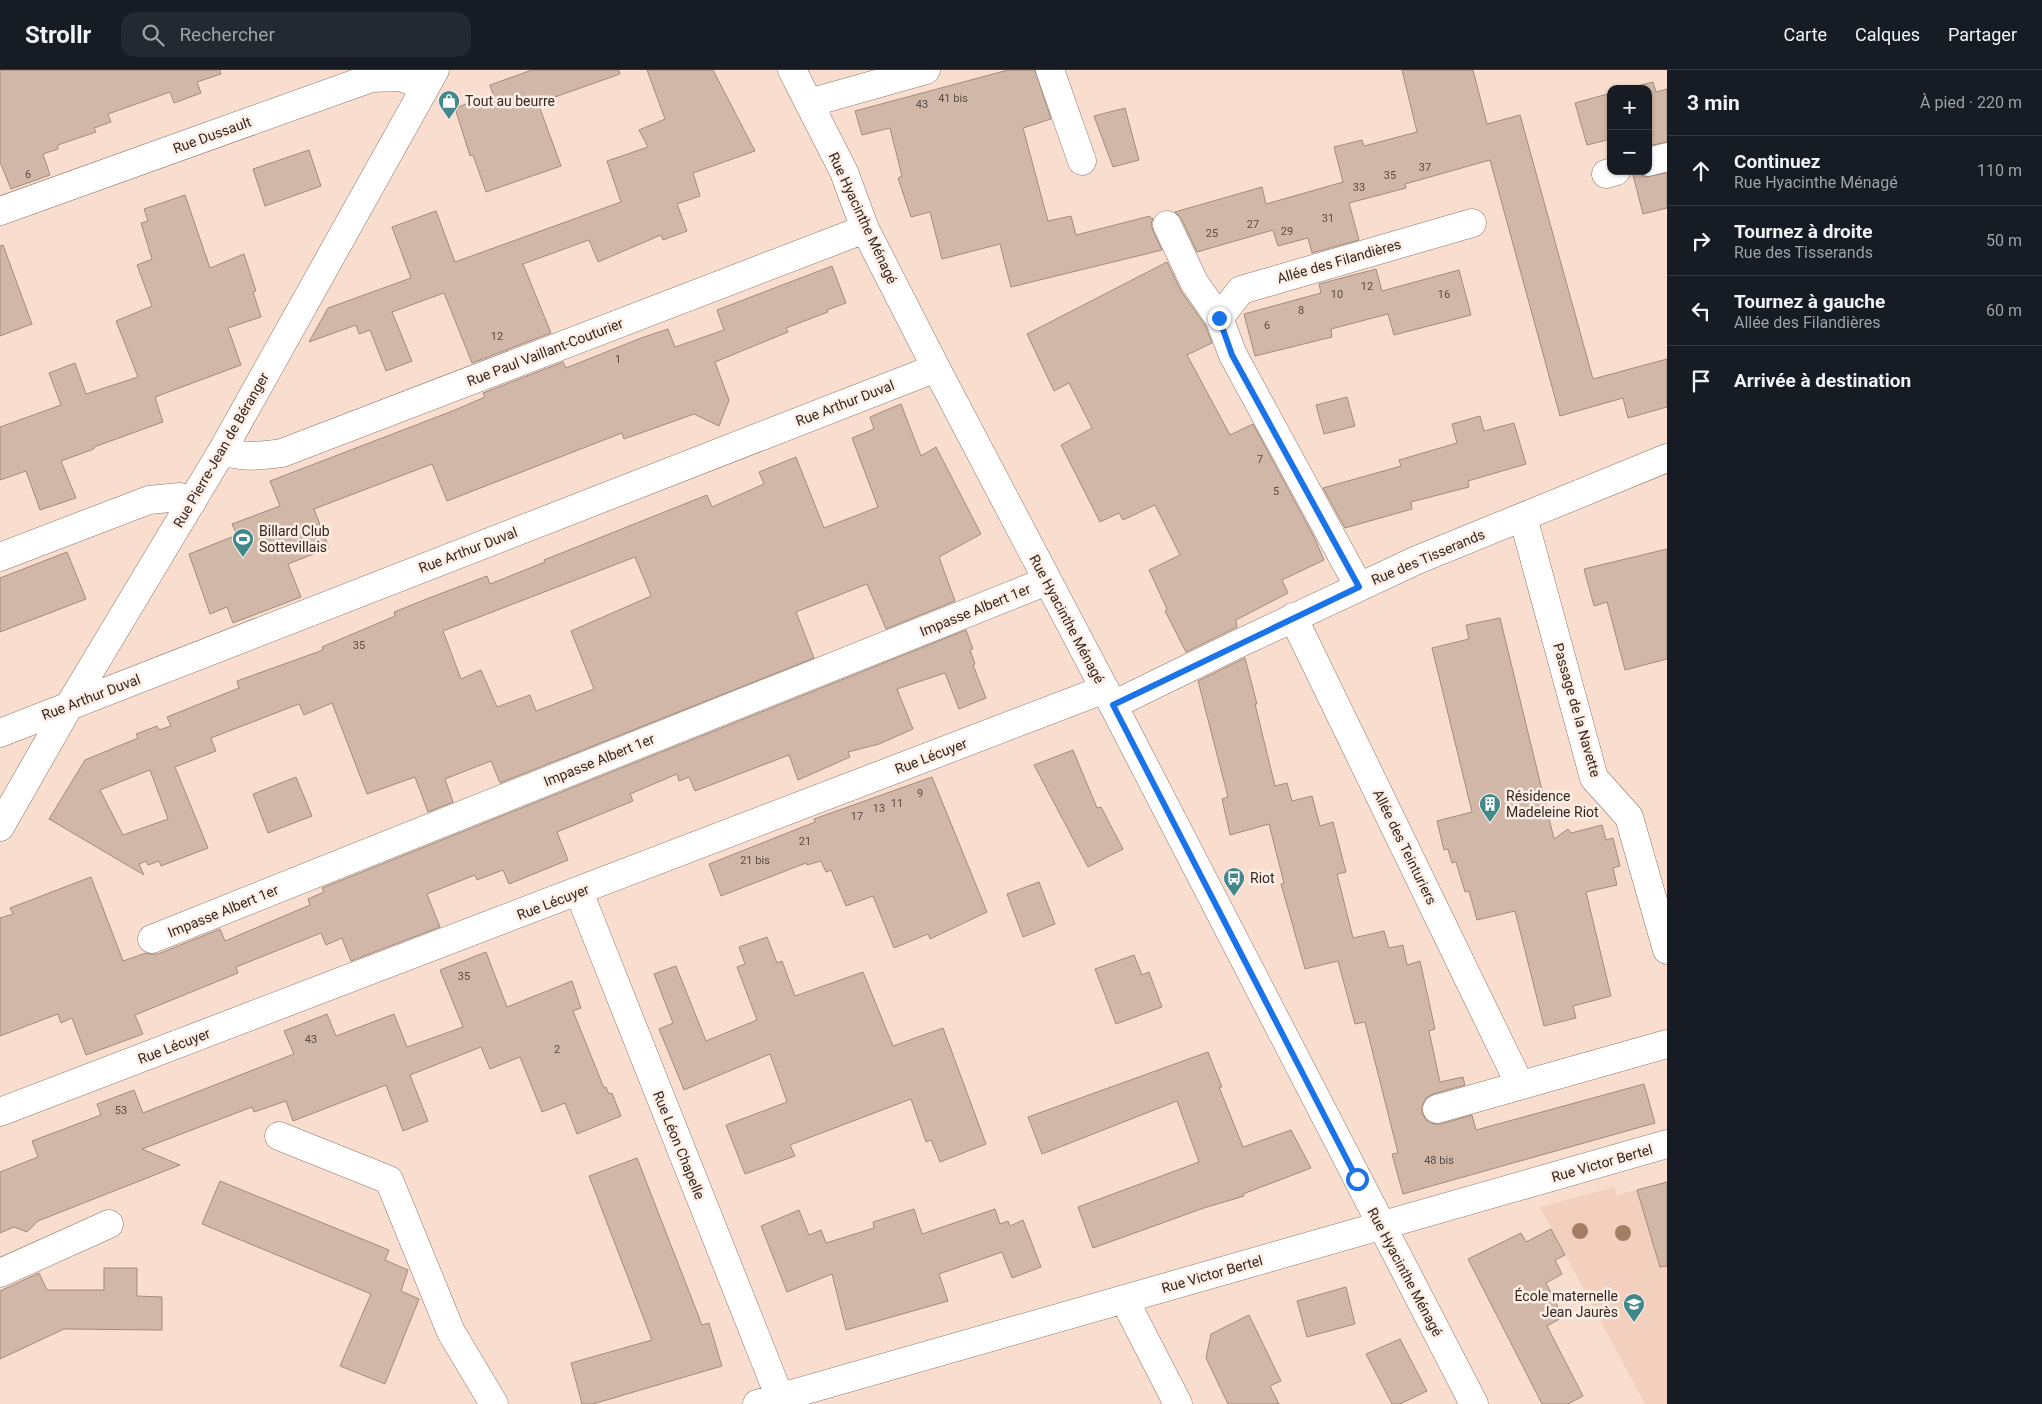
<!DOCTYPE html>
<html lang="fr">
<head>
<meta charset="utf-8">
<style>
  :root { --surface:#171b24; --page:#242831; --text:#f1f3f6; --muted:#9ea1a6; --line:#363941 }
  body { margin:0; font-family:Roboto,sans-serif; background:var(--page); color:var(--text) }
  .controls { position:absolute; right:15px; top:15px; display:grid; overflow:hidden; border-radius:10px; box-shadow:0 1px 4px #0004 }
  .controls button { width:45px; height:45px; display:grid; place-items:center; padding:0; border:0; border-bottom:1px solid var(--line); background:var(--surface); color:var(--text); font:25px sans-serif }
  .stop { position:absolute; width:15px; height:15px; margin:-11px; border:4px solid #1a73e8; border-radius:50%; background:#fff }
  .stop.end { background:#1a73e8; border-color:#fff; box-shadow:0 1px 5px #0008 }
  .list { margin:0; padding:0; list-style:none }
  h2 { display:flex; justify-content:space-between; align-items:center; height:65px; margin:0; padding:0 20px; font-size:21px }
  h2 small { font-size:16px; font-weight:400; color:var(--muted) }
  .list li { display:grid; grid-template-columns:32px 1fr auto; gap:15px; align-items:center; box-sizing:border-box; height:70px; padding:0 20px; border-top:1px solid var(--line) }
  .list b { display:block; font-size:19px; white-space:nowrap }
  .list p { margin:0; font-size:16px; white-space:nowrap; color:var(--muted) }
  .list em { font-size:16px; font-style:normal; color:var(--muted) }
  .icon { flex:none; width:28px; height:28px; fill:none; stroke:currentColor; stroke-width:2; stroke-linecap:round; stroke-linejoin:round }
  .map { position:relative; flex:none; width:1667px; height:1334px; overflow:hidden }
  header { display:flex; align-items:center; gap:30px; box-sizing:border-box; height:70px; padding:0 25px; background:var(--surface); border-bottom:1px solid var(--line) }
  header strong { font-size:24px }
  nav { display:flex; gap:28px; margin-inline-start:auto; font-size:18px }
  .search { width:350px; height:45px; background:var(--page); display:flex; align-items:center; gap:12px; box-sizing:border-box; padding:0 18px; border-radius:15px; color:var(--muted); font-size:19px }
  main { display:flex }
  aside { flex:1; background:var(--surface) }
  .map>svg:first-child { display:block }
  .built { fill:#f2d0bd }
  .building { fill:#d1b7a8; stroke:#a38b7d; fill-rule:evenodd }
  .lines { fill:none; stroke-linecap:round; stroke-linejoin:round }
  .minor-casing { stroke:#8d7568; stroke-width:29 }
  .minor { stroke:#fff; stroke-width:28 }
  .tree { fill:#a47d64 }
  .route { stroke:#1a73e8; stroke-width:6 }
  .labels { text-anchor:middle; stroke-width:5; stroke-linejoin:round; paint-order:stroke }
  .number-label { font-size:11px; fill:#5a4c44 }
  .poi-label { font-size:14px; fill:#322822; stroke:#feeee4; text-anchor:start }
  .street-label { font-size:14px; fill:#322822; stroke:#feeee4 }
</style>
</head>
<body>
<header>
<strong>Strollr</strong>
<div class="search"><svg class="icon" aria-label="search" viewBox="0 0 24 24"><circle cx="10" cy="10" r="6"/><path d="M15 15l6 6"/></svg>Rechercher</div>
<nav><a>Carte</a><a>Calques</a><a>Partager</a></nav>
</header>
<main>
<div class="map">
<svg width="1667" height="1334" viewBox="0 0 1667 1334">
  <rect width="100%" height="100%" fill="#f9decf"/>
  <!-- built -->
  <path class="built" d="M 1667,1112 L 1667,1334 L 1645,1334 L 1540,1137 L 1614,1117 L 1617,1125 Z"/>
  <!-- building -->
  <path class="building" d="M 0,0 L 220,0 L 221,4 L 197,12 L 201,23 L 174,33 L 170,22 L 108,44 L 111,52 L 94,58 L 96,62 L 58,75 L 58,79 L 43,84 L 50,105 L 11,119 L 0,92 Z
    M 532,0 L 619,0 L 620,4 L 538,33 L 561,96 L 486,122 L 473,85 L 470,86 L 455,38 L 493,24 L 490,15 Z
    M 647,0 L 713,0 L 755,81 L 693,103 L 700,126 L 677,134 L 687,161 L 663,170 L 661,165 L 598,192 L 589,170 L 523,194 L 551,263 L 472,293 L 444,223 L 392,242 L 412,291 L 386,301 L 370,260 L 359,264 L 356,255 L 309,272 L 328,238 L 411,208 L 392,157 L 436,141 L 455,192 L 621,132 L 607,91 L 648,77 L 639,60 L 665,49 Z
    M 1008,0 L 1035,0 L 1051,49 L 1023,58 L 1048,151 L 1071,146 L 1076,165 L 1150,146 L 1151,149 L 1153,148 L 1151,154 L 1153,161 L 1162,180 L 1011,217 L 1000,174 L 942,189 L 930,142 L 911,147 L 898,108 L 902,106 L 890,58 L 862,65 L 855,41 Z
    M 1402,0 L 1473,0 L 1487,54 L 1520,45 L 1593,309 L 1667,289 L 1667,337 L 1628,348 L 1623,328 L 1560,346 L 1490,90 L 1405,114 L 1406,118 L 1349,133 L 1359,170 L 1312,183 L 1308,168 L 1278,176 L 1273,160 L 1197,182 L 1181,148 L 1175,142 L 1262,117 L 1266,134 L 1343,112 L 1334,77 L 1362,70 L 1364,76 L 1417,62 Z
    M 1653,12 L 1656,22 L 1667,19 L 1667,72 L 1648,76 L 1648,19 L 1626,19 Z
    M 1611,23 L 1611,69 L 1587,75 L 1575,33 Z
    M 1125,38 L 1139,90 L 1113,97 L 1094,46 Z
    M 309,80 L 321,116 L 265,136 L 253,99 Z
    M 1632,101 L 1636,101 L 1644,107 L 1667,103 L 1667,138 L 1643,144 Z
    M 185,125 L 210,198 L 244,184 L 256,221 L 253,222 L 261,247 L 228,258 L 241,295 L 155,327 L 163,352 L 94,377 L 94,379 L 61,391 L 76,428 L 40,440 L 26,401 L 0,410 L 0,357 L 61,335 L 49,303 L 75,293 L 86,324 L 138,307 L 116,251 L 152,236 L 137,195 L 152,189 L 141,153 L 148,151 L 144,139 Z
    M 3,175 L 32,254 L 0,266 L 0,176 Z
    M 1167,192 L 1181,221 L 1205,255 L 1212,273 L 1187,285 L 1230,365 L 1253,354 L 1314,467 L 1324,490 L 1282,510 L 1288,523 L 1236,550 L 1237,557 L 1186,582 L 1165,541 L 1167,539 L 1149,500 L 1180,485 L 1155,435 L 1123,450 L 1119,443 L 1100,452 L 1061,375 L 1092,358 L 1069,313 L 1054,321 L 1027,264 Z
    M 832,196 L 846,233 L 827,240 L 828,242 L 786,258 L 788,262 L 715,292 L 729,330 L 719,356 L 694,344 L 624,369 L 622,363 L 447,431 L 432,394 L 314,439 L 329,478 L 288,494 L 301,527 L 233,553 L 227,537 L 210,544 L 189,484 L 237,465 L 232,454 L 280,436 L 270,411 L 455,340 L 485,327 L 483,323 L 563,292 L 566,298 L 641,268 L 668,259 L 675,277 L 724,260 L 717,240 Z
    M 1376,199 L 1382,221 L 1459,200 L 1471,245 L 1394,265 L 1388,244 L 1331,259 L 1332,267 L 1255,286 L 1244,244 L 1321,223 L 1319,214 Z
    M 1347,327 L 1355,356 L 1324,364 L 1316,335 Z
    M 901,334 L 921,386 L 936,377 L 981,464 L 939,487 L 955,531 L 886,559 L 867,514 L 796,542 L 814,588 L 500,713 L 491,691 L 445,709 L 453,732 L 428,742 L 415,707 L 367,724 L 332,633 L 304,645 L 299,634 L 211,668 L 216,681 L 175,697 L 208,778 L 161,796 L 159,791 L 148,795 L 146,791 L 139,794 L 144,805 L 49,749 L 85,690 L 138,668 L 136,664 L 157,656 L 159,660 L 171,656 L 167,647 L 239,618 L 237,611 L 323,580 L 322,577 L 395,546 L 394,542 L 429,528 L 487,506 L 490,514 L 545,492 L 544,490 L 707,425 L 712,437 L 764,414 L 759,402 L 796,387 L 824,458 L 878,437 L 852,368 L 874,359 L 870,347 ZM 635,487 L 651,526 L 571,561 L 594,619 L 536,641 L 530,625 L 497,637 L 481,600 L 461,609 L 443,561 ZM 150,700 L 168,749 L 123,765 L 100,720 Z
    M 1480,346 L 1484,361 L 1514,353 L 1526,394 L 1468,411 L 1469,417 L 1411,432 L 1412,439 L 1345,458 L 1323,418 L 1401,396 L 1399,390 L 1457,373 L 1452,354 Z
    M 1667,479 L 1667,589 L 1625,600 L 1607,532 L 1594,536 L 1584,499 Z
    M 67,482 L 86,529 L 0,562 L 0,508 Z
    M 1500,548 L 1554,769 L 1568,759 L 1571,763 L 1602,755 L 1606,770 L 1613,768 L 1620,796 L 1613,798 L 1617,815 L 1586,822 L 1611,926 L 1573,936 L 1576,948 L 1544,956 L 1515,841 L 1477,850 L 1469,821 L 1465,822 L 1456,792 L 1452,793 L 1448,779 L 1444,780 L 1437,751 L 1472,742 L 1432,578 L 1469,569 L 1466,555 Z
    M 966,560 L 973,579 L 970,580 L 975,594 L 973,595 L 986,628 L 959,639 L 945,603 L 897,619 L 913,659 L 879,674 L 848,682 L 850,687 L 798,710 L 789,685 L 695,721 L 689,707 L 679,711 L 677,704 L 630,724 L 633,731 L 557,762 L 568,790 L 509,814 L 503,800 L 477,810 L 475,805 L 427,824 L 440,857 L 351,891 L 342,868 L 326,875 L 321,863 L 236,897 L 238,903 L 135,945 L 143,964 L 86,985 L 72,948 L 61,953 L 58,944 L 0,966 L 0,848 L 13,844 L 10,838 L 91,807 L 123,891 L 146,883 L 150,884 L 158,884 L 220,859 L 225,871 L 310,835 L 308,829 L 324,822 L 322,818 Z
    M 1245,588 L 1257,634 L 1255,634 L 1275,716 L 1287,713 L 1292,731 L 1312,726 L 1320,756 L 1333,752 L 1346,802 L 1337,804 L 1353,868 L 1384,861 L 1389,878 L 1403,875 L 1407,895 L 1420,891 L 1435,959 L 1429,961 L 1440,1012 L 1463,1007 L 1465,1015 L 1433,1024 L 1426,1028 L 1422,1036 L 1422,1043 L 1426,1050 L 1433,1054 L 1441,1054 L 1472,1045 L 1476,1060 L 1644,1014 L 1655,1053 L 1403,1124 L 1392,1084 L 1398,1083 L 1365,952 L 1355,954 L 1338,891 L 1305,899 L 1281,814 L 1284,813 L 1269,754 L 1230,765 L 1222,729 L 1228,727 L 1198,611 Z
    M 1073,680 L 1097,738 L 1101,737 L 1123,779 L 1088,797 L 1034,695 Z
    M 296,707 L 312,746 L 268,763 L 253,724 Z
    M 932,707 L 987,842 L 930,869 L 928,864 L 894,878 L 873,826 L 846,836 L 831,800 L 826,802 L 821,791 L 807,795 L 806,793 L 721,826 L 709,794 L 815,752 L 814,749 Z
    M 1039,812 L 1055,854 L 1023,867 L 1007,824 Z
    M 767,867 L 777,893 L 782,891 L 795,926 L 863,902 L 893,976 L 943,958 L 986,1074 L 940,1092 L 931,1070 L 926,1072 L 911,1029 L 790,1075 L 795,1086 L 745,1104 L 726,1055 L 787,1032 L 770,984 L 684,1020 L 659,959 L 673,953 L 654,904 L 676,896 L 706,971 L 757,950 L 737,897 L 745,894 L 739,877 Z
    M 486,882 L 507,937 L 572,911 L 581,938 L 573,941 L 604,1018 L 606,1017 L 609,1024 L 612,1023 L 621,1046 L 577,1064 L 565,1033 L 542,1042 L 520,987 L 490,999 L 481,977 L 410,1005 L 428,1051 L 403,1061 L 386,1015 L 293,1051 L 286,1031 L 254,1042 L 252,1037 L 142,1079 L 180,1095 L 38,1151 L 27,1162 L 14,1157 L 0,1163 L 0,1102 L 38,1087 L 32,1071 L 101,1045 L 97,1034 L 134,1020 L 143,1043 L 294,984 L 284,961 L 327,944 L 336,966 L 394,944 L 407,977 L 463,957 L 440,900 Z
    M 1134,885 L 1142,905 L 1149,902 L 1162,937 L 1116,954 L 1095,899 Z
    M 1208,982 L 1222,1017 L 1219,1017 L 1243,1077 L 1291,1060 L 1311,1098 L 1243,1124 L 1244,1126 L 1204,1138 L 1093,1178 L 1078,1137 L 1199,1092 L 1177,1031 L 1042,1084 L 1028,1047 Z
    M 637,1088 L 702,1255 L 709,1253 L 722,1296 L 593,1334 L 582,1334 L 571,1293 L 652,1270 L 589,1106 Z
    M 220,1111 L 389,1180 L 385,1190 L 408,1200 L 401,1221 L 419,1229 L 385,1314 L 340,1296 L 371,1224 L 202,1154 Z
    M 1667,1112 L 1667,1196 L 1660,1197 L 1637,1120 Z
    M 914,1139 L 922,1164 L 995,1139 L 1000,1154 L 1008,1151 L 1010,1156 L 1023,1150 L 1041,1197 L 1012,1208 L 1002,1182 L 939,1204 L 948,1231 L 846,1260 L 832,1204 L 787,1222 L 761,1156 L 799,1140 L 809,1165 L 821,1160 L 826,1173 L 874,1158 L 873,1152 Z
    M 1551,1159 L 1565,1185 L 1555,1190 L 1562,1204 L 1546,1213 L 1563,1247 L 1547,1256 L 1583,1326 L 1568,1334 L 1542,1334 L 1468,1189 L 1521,1163 L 1526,1172 Z
    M 104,1198 L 137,1198 L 137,1226 L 162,1227 L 162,1260 L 64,1259 L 0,1289 L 0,1221 L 39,1203 L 47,1220 L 104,1220 Z
    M 1346,1217 L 1355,1254 L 1307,1267 L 1297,1231 Z
    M 1249,1245 L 1281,1311 L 1270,1316 L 1279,1334 L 1228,1334 L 1206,1288 L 1211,1264 Z
    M 1400,1269 L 1427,1321 L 1400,1334 L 1392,1334 L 1366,1284 Z"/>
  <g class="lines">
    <!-- minor casing -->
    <g class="minor-casing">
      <path id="minor" d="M 792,0 L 844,102 L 865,159 L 936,298 L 1113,635 L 1474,1334
        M 1050,0 L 1082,91
        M 809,33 L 926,0
        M 1648,92 L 1667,87
        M 1606,104 L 1616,101
        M 0,141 L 371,8 L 400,7 L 426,16
        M 1167,155 L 1194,212 L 1219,248
        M 222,381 C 243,388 261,386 282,383 L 865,159
        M 1523,447 L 1594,708 L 1629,747 L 1667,880
        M 0,487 L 149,430 L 180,427 L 192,432
        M 1359,517 L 1233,285 L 1219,248 L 1241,220 L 1472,153
        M 1293,547 L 1520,1015
        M 1113,635 L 1240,573 L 1417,490 L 1667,388
        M 0,663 L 936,298
        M 0,757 L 69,636 L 222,381 L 435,0
        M 579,822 L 780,1328
        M 152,869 L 1047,511
        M 1437,1039 L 1667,974
        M 0,1042 L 1105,619
        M 279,1066 L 389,1110 L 451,1262 L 494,1334
        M 0,1203 L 109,1154
        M 1124,1229 L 1178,1334
        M 757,1334 L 1667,1074"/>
    </g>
    <!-- minor -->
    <use href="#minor" class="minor"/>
  </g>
  <!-- trees -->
  <g class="tree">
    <circle cx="1580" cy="1161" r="8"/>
    <circle cx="1623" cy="1163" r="8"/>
  </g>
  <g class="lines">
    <!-- route -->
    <path class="route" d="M 1219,248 L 1232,285 L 1359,517 L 1113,635 L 1357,1109"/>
  </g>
  <!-- icons -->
  <defs>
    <g id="shop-pin" transform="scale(1.125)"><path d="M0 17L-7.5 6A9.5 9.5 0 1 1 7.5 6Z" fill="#40888c" stroke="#feeee4"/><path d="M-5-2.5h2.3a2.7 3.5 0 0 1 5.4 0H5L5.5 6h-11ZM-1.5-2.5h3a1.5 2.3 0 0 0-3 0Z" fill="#fff"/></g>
    <g id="stadium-pin" transform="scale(1.125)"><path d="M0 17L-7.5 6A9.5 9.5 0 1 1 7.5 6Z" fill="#40888c" stroke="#feeee4"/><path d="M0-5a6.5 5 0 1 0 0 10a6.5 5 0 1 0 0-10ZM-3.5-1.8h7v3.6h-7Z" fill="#fff"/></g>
    <g id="building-pin" transform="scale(1.125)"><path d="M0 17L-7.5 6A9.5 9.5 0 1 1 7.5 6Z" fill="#40888c" stroke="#feeee4"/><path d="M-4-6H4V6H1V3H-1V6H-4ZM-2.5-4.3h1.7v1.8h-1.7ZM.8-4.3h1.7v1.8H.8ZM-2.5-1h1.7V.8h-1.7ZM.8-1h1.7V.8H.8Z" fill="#fff"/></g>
    <g id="bus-pin" transform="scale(1.125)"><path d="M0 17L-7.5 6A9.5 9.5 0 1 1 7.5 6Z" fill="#40888c" stroke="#feeee4"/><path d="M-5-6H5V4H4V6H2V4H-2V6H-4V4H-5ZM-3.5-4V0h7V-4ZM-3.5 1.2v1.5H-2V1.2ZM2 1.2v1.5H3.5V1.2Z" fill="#fff"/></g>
    <g id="school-pin" transform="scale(1.125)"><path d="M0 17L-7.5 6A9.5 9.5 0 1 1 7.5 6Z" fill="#40888c" stroke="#feeee4"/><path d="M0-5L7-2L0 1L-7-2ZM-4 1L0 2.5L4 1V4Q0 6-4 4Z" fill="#fff"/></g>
  </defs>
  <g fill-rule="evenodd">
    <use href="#shop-pin" x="449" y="31"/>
    <use href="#stadium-pin" x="243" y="469"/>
    <use href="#building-pin" x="1490" y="734"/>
    <use href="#bus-pin" x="1234" y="808"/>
    <use href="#school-pin" x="1634" y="1234"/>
  </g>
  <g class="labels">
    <!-- number labels -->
    <g class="number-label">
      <text x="953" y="32">41 bis</text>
      <text x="922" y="38">43</text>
      <text x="1425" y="101">37</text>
      <text x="28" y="108">6</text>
      <text x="1390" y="109">35</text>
      <text x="1359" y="121">33</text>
      <text x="1328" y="152">31</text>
      <text x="1253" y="158">27</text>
      <text x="1287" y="165">29</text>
      <text x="1212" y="167">25</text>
      <text x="1367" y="220">12</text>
      <text x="1337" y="228">10</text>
      <text x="1444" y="228">16</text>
      <text x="1301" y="244">8</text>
      <text x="1267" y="259">6</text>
      <text x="497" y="270">12</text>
      <text x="618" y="293">1</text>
      <text x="1260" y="393">7</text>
      <text x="1276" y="425">5</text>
      <text x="359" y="579">35</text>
      <text x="920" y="727">9</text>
      <text x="897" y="737">11</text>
      <text x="879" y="742">13</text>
      <text x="857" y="750">17</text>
      <text x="805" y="775">21</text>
      <text x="755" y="794">21 bis</text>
      <text x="464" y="910">35</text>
      <text x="311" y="973">43</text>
      <text x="557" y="983">2</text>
      <text x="121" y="1044">53</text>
      <text x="1439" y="1094">48 bis</text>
    </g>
    <!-- poi labels -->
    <g class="poi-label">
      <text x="465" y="36">Tout au beurre</text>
      <text x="259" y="466">Billard Club<tspan x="259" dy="16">Sottevillais</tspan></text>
      <text x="1506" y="731">Résidence<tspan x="1506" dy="16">Madeleine Riot</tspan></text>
      <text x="1250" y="813">Riot</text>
      <text x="1618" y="1231" text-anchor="end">École maternelle<tspan x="1618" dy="16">Jean Jaurès</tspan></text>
    </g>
    <!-- street labels -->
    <g class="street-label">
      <text transform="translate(212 65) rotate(-20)" y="5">Rue Dussault</text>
      <text transform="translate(863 148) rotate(65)" y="5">Rue Hyacinthe Ménagé</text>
      <text transform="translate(1339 191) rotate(-16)" y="5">Allée des Filandières</text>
      <text transform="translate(545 282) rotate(-21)" y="5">Rue Paul Vaillant-Couturier</text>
      <text transform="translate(845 333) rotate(-21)" y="5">Rue Arthur Duval</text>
      <text transform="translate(221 380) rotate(-60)" y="5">Rue Pierre-Jean de Béranger</text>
      <text transform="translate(468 480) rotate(-21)" y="5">Rue Arthur Duval</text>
      <text transform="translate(1428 487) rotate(-23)" y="5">Rue des Tisserands</text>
      <text transform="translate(975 540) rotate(-22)" y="5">Impasse Albert 1er</text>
      <text transform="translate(1067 549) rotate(62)" y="5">Rue Hyacinthe Ménagé</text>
      <text transform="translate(91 627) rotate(-21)" y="5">Rue Arthur Duval</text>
      <text transform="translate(1577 640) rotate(74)" y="5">Passage de la Navette</text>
      <text transform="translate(931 686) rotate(-21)" y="5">Rue Lécuyer</text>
      <text transform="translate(599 690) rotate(-22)" y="5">Impasse Albert 1er</text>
      <text transform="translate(1405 777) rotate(64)" y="5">Allée des Teinturiers</text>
      <text transform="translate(553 832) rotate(-21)" y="5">Rue Lécuyer</text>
      <text transform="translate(223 841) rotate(-22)" y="5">Impasse Albert 1er</text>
      <text transform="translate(174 976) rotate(-21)" y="5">Rue Lécuyer</text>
      <text transform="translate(679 1075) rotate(68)" y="5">Rue Léon Chapelle</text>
      <text transform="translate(1602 1093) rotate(-16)" y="5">Rue Victor Bertel</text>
      <text transform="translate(1405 1202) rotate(62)" y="5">Rue Hyacinthe Ménagé</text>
      <text transform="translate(1212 1204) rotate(-16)" y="5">Rue Victor Bertel</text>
    </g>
  </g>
</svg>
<div class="controls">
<button>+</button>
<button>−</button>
</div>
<div class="stop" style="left:1357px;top:1109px"></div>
<div class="stop end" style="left:1219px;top:248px"></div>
</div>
<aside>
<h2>3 min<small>À pied · 220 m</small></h2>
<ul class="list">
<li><svg class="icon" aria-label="ahead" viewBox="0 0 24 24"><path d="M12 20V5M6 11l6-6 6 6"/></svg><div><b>Continuez</b><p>Rue Hyacinthe Ménagé</p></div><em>110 m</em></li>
<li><svg class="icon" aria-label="right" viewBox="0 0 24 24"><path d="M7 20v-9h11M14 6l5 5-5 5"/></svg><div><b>Tournez à droite</b><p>Rue des Tisserands</p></div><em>50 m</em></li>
<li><svg class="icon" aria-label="left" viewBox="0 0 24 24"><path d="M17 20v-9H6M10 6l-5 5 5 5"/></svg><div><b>Tournez à gauche</b><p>Allée des Filandières</p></div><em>60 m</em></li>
<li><svg class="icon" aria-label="arrive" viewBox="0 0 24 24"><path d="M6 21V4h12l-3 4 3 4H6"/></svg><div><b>Arrivée à destination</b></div></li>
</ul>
</aside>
</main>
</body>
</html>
